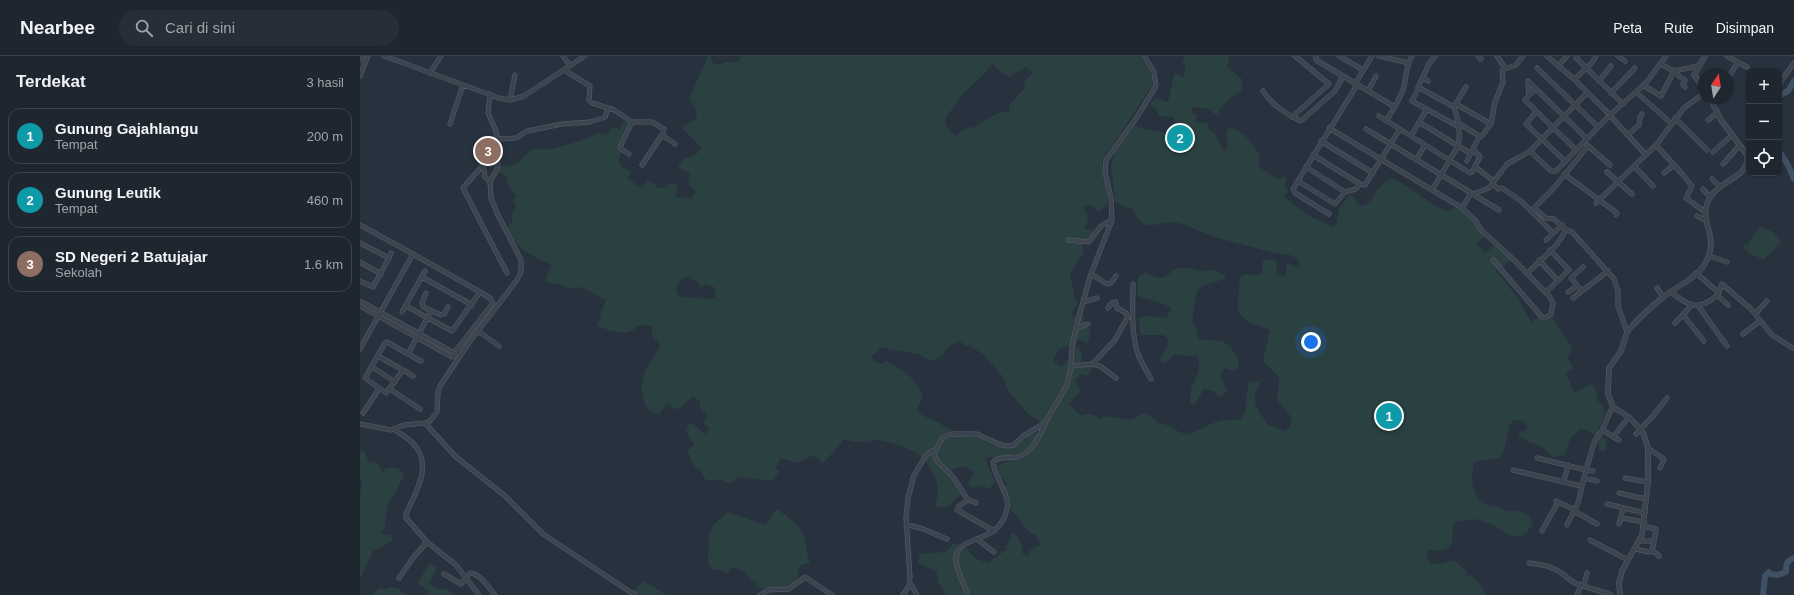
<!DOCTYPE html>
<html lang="id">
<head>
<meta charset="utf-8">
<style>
  :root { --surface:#1e262f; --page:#262e37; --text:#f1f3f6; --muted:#a1a5aa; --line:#3c434b; --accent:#8c9099 }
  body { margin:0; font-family:Arial,sans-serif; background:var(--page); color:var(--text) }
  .controls { position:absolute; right:12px; top:12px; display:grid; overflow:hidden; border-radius:8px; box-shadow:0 1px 3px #0004 }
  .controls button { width:36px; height:36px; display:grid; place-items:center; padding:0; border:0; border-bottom:1px solid var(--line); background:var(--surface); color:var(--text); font:20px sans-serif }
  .compass { position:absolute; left:1338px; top:12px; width:36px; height:36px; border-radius:50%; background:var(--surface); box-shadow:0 1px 3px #0004; rotate:12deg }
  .you { position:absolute; left:951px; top:286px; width:14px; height:14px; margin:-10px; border:3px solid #fff; border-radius:50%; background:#1a73e8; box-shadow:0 0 0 6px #1a73e833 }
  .badge { display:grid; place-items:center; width:26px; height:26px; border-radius:50%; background:var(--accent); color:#fff; font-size:13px; font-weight:700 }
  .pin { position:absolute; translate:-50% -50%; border:2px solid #fff; box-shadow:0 1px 4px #0006 }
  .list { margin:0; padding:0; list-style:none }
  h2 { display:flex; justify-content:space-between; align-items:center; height:52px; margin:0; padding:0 16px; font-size:17px }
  h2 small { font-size:13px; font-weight:400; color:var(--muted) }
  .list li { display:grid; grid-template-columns:26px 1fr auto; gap:12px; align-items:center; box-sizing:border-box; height:56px; margin:0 8px 8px; padding:0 8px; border:1px solid var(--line); border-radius:12px }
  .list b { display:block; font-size:15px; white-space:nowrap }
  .list p { margin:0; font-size:13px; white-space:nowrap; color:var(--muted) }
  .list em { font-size:13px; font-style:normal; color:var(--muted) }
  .icon { flex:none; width:22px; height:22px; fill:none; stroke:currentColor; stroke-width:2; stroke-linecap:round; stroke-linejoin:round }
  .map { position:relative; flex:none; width:1434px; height:539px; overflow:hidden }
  header { display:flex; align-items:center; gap:24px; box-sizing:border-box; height:56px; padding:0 20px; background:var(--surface); border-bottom:1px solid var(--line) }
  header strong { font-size:19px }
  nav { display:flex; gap:22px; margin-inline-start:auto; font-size:14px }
  .search { width:280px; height:36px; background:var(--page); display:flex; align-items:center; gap:10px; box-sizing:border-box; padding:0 14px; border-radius:22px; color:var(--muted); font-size:15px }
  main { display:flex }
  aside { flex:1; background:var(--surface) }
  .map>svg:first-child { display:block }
  .green { fill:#2b4041; fill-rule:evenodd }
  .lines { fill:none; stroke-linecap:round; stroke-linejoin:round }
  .river { stroke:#405166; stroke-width:6 }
  .minor-casing { stroke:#575f69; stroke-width:5 }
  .tertiary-casing { stroke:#575f69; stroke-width:5.5 }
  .minor { stroke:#3c444f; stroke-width:4 }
  .tertiary { stroke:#3c444f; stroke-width:4.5 }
</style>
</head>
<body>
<header>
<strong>Nearbee</strong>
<div class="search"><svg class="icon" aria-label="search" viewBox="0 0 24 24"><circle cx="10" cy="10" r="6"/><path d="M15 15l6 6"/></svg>Cari di sini</div>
<nav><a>Peta</a><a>Rute</a><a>Disimpan</a></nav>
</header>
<main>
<aside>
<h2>Terdekat<small>3 hasil</small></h2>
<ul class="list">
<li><span class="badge" style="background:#0f9aa8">1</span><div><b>Gunung Gajahlangu</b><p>Tempat</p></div><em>200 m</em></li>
<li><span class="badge" style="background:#0f9aa8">2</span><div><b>Gunung Leutik</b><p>Tempat</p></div><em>460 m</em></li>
<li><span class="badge" style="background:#8d6e63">3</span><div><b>SD Negeri 2 Batujajar</b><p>Sekolah</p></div><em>1.6 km</em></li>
</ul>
</aside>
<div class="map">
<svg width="1434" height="539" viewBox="0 0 1434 539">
  <rect width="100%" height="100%" fill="#28323f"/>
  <!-- green -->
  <path class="green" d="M 348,0 L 350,0 L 353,7 L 359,9 L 365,6 L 379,6 L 380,0 L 779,0 L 792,18 L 792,30 L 742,104 L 748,145 L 747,149 L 739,155 L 728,148 L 723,152 C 729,160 729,163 725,172 L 727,174 L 734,173 L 735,176 L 723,188 L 723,197 L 710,218 L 715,243 L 718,249 L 714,252 L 712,261 L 723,257 L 725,267 L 731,276 L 728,287 L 717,283 L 716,291 L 722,296 L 721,306 L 727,307 L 732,304 L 736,308 L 727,320 L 720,318 L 715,325 L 721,334 L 709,348 L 721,360 C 728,357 735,357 739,364 L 744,360 L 771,364 L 784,357 L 791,360 L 798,367 L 811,370 L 819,376 L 829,379 C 832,376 859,364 863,364 C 871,364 875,365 882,362 L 885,356 L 888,328 L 890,325 L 899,326 C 900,332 895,336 895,341 C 894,352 902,359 907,368 L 925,375 L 930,370 L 932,362 L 917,344 C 921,314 921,325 903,305 L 910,274 L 888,266 L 879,257 C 875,246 881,234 879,224 L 882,219 L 902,218 L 903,203 L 916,204 L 917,220 L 926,219 L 926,207 L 938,211 L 940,205 L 931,199 L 919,198 L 858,182 L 819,167 C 796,162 787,182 772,153 L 755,146 L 751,108 L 755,97 L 774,69 C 783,74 814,80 822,73 L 822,68 L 815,66 L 814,61 L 799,60 L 797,54 L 791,50 L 790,47 L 795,42 L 808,46 L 815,16 L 819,20 L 824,21 L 826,12 L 822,6 L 825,0 L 868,0 L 869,4 L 867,11 L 883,24 L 881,29 L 883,33 L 867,45 L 859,54 L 859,61 L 848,53 L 832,51 L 831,55 L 837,61 L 834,66 L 848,67 L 849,74 L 855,77 L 863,95 L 866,94 L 868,90 L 866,78 L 868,73 C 882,71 893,89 900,99 L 898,110 L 918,124 L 924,120 L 927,126 L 923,129 L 928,134 L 924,141 L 950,160 L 972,171 L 976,169 L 979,153 L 989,139 L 992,139 C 1004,160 1009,146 1018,133 C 1021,128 1027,126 1030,122 C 1049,127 1070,152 1089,155 C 1091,154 1092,153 1094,152 C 1103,151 1120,173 1125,180 L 1116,188 L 1125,197 L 1135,189 L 1151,203 L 1145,209 L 1136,213 L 1136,215 L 1158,242 L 1171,266 L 1179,261 L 1185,266 L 1192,261 L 1213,293 L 1207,301 L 1213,312 L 1206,317 L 1214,337 L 1232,328 C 1236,334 1239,338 1237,345 C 1251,353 1243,365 1237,375 L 1245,383 L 1247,391 L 1244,395 L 1239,394 L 1238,383 L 1234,378 L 1221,372 L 1210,383 L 1205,399 L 1192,401 L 1183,391 L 1167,385 L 1158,379 L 1160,376 L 1166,374 L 1167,369 L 1162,364 L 1155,364 L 1150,368 L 1143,398 L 1138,402 L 1115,406 C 1112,411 1113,415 1112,421 C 1111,431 1117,445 1127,449 C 1131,451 1135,450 1140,451 C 1143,452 1145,455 1148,455 C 1160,455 1168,454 1173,468 L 1167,476 L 1162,480 L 1155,480 L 1148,479 L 1134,469 L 1114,463 L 1094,466 C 1090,474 1097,487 1086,493 C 1081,496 1073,493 1067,495 L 1067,501 L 1071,507 C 1081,510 1086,504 1096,505 L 1101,511 L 1106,514 L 1107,520 L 1111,519 L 1121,529 L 1126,539 L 586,539 L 579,528 L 576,515 L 558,507 L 560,498 L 585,496 L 588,494 L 593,487 L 604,490 L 616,503 L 628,507 L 647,493 L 645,490 L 648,488 L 652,476 C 658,480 664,489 662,497 L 668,501 L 670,494 L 673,495 L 673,492 L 681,489 L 676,479 L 671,478 L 650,453 L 650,446 L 644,430 L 647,428 L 640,420 L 637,410 C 645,404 654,406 663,402 C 672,399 682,378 687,370 L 668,358 L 648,334 L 643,321 L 624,299 L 609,289 L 606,290 L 600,285 L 590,289 L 582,300 L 573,304 L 569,304 L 558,298 L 532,294 L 522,291 L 511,301 L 514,306 L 521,308 L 526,305 C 544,314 554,321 563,339 L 557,354 C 563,361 571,363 579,367 C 586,371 592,376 601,379 C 606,381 613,380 619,382 C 628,385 638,394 648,392 C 660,390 666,376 678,377 C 669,401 646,400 625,402 L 635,427 L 628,433 L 619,429 L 611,432 L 607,427 L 615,417 C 607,410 603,409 593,413 L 592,423 L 601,438 L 587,452 L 576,450 L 575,446 C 580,437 578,429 574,419 C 563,394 540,388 515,383 L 510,387 L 504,385 L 494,386 L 483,383 L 480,389 L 463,407 L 455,400 L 449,401 L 436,407 L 421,402 L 415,412 L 419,415 L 413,425 L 382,421 L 377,422 L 371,427 L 367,427 L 362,423 L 350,425 L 345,423 L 341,415 L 334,410 L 327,395 L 335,388 L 329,382 L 326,373 L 330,366 L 346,378 L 349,373 L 344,367 L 347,358 C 339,355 340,352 340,345 L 333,341 L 317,354 L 308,347 L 299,358 C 293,358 288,354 285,348 C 276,325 287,310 300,291 L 300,288 L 292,280 L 292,271 L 282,268 C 277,270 273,275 268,276 C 259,278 246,273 237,270 C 240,264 240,262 241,256 C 242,252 245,248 246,244 L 221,231 L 209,233 L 200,228 L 192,228 L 187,226 L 186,222 L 191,209 C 167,197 158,196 147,170 L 152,167 L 152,158 L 156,151 L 153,144 L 156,140 L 147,128 L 148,122 L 139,116 L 139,111 C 158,109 159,108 170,94 L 187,92 L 188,94 L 220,85 L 239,77 L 247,78 L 253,71 L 260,73 L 263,64 L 269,67 L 261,83 L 259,92 L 262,96 L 258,105 L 261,107 L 261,110 L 271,116 L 267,122 L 281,132 L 287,125 L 294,127 L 296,131 L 303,132 L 308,128 L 313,127 L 317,130 L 316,141 L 332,142 L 334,137 L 337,137 L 328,127 L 330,118 L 318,111 L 324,102 C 332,102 339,98 341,91 L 323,73 L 322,70 L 333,65 L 337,60 L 335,51 L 329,43 ZM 634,8 L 637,13 L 649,21 L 666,11 L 673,17 L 664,25 L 665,32 L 649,49 L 650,55 C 637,55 624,65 613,72 L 608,71 L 595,80 L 587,71 L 585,63 L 602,39 L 626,16 L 631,9 ZM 329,220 L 331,223 L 337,225 L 341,231 L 345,228 L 354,231 L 356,240 L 352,243 L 320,241 L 316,236 C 318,227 320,223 329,220 ZM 708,290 L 714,295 L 702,311 L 693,305 L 699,293 Z
    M 1401,171 L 1413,176 L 1421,186 L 1404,204 L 1391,198 L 1383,192 L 1384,188 L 1387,189 C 1392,184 1394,175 1401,171 Z
    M 829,212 L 842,215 L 854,214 L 865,220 L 865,223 L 844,229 L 837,235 L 832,265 L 836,270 L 839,283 C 846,285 856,284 861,285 C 871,288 879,301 879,311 L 874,315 L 865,312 L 862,316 L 861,323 L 867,335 L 861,341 L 853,335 L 844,333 L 835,348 L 831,348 C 826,330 843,320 838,301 L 814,298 L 808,305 L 802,307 L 800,304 C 802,294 807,296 808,283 L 804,279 L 780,279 L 779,262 L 787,260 L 807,262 L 811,252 L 804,248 L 778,240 L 778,221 C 789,211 789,222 800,222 C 807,222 809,217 814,214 C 817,212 825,212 829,212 Z
    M 0,395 L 5,396 L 8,405 L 18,407 L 23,416 L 27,412 L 37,412 L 44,418 L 37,434 L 27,450 L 26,463 L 24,474 L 20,478 L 33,479 L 32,485 L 16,494 L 14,493 L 0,523 L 0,439 L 2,425 L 0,422 Z
    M 417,453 C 426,460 442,470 445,482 C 447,491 446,498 450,507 L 441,509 L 437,513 L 439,519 C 430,534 428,531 412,532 C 406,532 402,533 396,531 L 397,526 L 390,523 L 384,515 L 371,511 L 367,517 L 360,514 L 354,514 L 348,508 L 349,480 L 353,469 L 368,456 L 405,469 Z
    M 69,507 L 77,511 L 70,527 C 74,533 80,534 87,533 L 95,539 L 68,539 L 69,535 L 58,527 Z
    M 284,525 L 306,539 L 279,539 L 273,535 Z
    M 31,531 L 40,533 L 42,537 L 49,539 L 13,539 L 19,532 L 26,533 Z"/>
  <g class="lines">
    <!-- river -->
    <path class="river" d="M 1419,40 L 1428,35 L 1434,25
      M 1419,95 L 1428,109 L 1434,123
      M 1403,539 L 1405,520 L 1409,516 L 1410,518 L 1418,519 L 1426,516 C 1426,508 1426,505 1434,502"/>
    <!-- minor casing -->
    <g class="minor-casing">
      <path id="minor" d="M 24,0 L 139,42 L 150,44 L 164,40 L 225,0
        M 203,0 L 210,10
        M 956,0 L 956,4 L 1035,51
        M 979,0 L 1003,14
        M 1019,0 L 1049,7
        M 1118,0 L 1121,3
        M 1137,0 L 1145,12
        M 1187,0 L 1215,24
        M 1217,0 L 1216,2 L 1263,48
        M 1236,0 C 1231,11 1223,14 1215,23 L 1216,25 L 1245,54 L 1286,99
        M 1258,0 L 1265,5
        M 1367,0 L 1387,11
        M 0,4 L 2,0
        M 1300,8 L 1306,0
        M 1199,9 L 1207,0
        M 1177,12 L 1238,71
        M 204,14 L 230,30 L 229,44 L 232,47 L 254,54 L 272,66 L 292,66 L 304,73 L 302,79 L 282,109
        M 70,17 L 81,0
        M 1315,17 L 1325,24 L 1323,29 L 1325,31
        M 0,20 L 8,0
        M 1063,22 L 1068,25
        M 1368,22 L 1378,6
        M 1168,25 L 1227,83
        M 1168,25 L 1169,39
        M 1239,25 L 1251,10
        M 995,28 L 1012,0
        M 1419,28 L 1434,7
        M 1283,29 L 1301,40 L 1314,15
        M 1059,31 L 1052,45 L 1099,71
        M 1176,33 L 1166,42 L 1165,44 L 1216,94
        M 903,35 C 911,48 927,59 941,65 L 975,35 L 983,20
        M 1008,35 L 1016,20
        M 1276,36 L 1312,68
        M 1251,37 L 1275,12
        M 150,44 L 155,19
        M 1096,48 L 1131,68 L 1121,81 L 1098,67
        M 1095,49 L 1106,31
        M 1176,56 L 1166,68 L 1205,105
        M 1019,60 L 1110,117 L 1112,116 L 1120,101 L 1113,93
        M 932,61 L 969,28 L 935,0
        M 1315,62 L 1347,94
        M 1348,64 L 1357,57
        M 1026,65 C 1033,54 1040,44 1044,31 C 1046,20 1046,10 1052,0
        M 1059,66 L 1108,96
        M 90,68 L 103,29
        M 1131,68 L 1135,46 L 1143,26 L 1142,14 L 1156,9 L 1163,0
        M 969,72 L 1102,152 L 1116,165 L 1121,174 L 1150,200 L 1189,240 L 1193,247 L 1191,258 L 1185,262 L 1181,260 L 1133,204
        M 1006,73 L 1139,154
        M 302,79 L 315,88
        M 1268,79 L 1279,69 L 1280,61 L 1282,58
        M 1051,80 L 1067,53
        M 138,83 L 156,82 L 167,75 L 202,68 L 230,66 L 245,61 L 248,53
        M 961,85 L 1013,117
        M 1227,89 L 1250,109
        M 1296,89 L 1323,119 L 1332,130 L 1326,142 L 1345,156
        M 1170,95 L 1191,115 L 1196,115 L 1250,59 L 1286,27 L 1300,8 L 1314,15 L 1338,10
        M 1353,96 L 1371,80
        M 269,98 L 261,93 L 260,91 L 272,66
        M 953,99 L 1000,128 L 1005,129 L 1040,73
        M 1056,104 L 1065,89
        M 1107,105 L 1119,81
        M 138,107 L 123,109 L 103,132 L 147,217
        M 1363,108 L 1380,89
        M 123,109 L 125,121 L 130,126
        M 1274,110 L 1293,130
        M 946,111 L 985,136
        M 1115,111 L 1134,125
        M 1247,116 L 1272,138
        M 1304,117 L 1314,109
        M 1204,118 L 1257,157 L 1256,159
        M 1352,123 L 1360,131
        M 938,125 L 975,148 L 985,136
        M 1133,128 L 1138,133 L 1142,132 L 1161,145 L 1193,177
        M 1343,133 L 1350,141
        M 1072,134 L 1098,90 C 1101,78 1098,63 1094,51 L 1058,31 L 1069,8 L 1075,0
        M 985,136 L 996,133 L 1000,128
        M 1113,138 L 1129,132 L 1147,108 L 1170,95 L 1227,37
        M 1236,147 L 1296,89 L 1324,52 L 1344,37
        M 1102,152 L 1111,137
        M 969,158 L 935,137 L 933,133 L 997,29
        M 1337,160 L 1345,164
        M 0,169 L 53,198 L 0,293
        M 1205,173 L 1194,163 L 1186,162 L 1174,152 L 1193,133 L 1228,90
        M 708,184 L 729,186 L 741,170 L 752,164
        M 1186,184 L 1202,169
        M 0,187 L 29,202 L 13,231 L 0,225
        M 1349,200 L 1367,206
        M 29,202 L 31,197
        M 1179,204 L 1198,225
        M 0,206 L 21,218
        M 1223,211 L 1211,222 L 1222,235 L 1248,215
        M 1336,217 L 1358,236 L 1357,239 L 1368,249
        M 731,218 L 747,228 L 751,227 L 756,220
        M 1167,218 C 1177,206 1203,188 1205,173 L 1212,176 L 1254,223 L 1258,235 L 1258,250 L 1267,276
        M 62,221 L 112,249
        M 773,228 C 773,250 771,273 777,295 C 780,305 786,314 791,323
        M 1297,232 L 1303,241
        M 1186,236 L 1209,214 L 1190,194
        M 1208,236 L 1217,230
        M 1311,236 C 1328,250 1339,256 1357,239
        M 1359,236 L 1362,228 L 1391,253 L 1412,279 L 1434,293
        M 66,237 L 62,247 L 63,251 L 81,259 L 84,258 L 88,251
        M 1213,242 L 1222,235
        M 0,245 L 94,297 L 95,300 L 92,301 L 0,250
        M 723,246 L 737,242
        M 46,250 L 92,275 L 120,236 L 53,198
        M 1339,251 L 1367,290
        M 748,252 L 752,247 L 756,246 L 757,252 L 766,257 L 768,262
        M 42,256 L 65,215
        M 1395,258 L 1407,245
        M 1323,259 L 1344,285
        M 1315,267 L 1332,249
        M 716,273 L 728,268
        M 118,275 L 139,290
        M 1383,278 L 1400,265
        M 94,297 L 133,247 L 130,242 L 120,236
        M 48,298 L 61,305
        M 18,300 L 43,314
        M 732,308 L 755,284 L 767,262
        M 711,310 L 732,308 L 740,310 L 756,322
        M 12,311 L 35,326
        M 53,320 L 43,314 L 26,337 L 5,322 L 25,287 L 27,286 L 48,298 L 71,255
        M 30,333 L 60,353
        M 1253,351 C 1248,358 1247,366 1242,374 L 1259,384
        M 3,357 L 19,333
        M 65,367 L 96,401 L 144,439 L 183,478 L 275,539
        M 0,368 L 31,374 L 44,369 L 65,367 L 70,365 L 77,356 L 78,336 L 80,330 L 108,288 L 157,224 L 161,216 L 161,204 L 137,157 L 131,142 L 130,126 L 137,113 L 139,91 L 136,75 L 128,57 L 130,38
        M 35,374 C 42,379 52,384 57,392 C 71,414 55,437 46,458 L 46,462 L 67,486 L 96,509 L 119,539
        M 1276,378 L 1293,360 L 1307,342
        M 1253,381 L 1269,361
        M 1288,392 L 1304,403 L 1300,412
        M 573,395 L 577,405 L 594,422 L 607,443 L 616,447
        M 1177,402 L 1226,414 L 1235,384 L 1242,374
        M 1153,414 L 1221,430
        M 1224,422 L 1237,425
        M 1265,422 L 1288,426
        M 1204,425 L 1208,409
        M 1259,437 L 1286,443
        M 608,444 L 599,450 L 597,454 L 634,475
        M 1196,445 L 1215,454
        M 1247,448 L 1285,457
        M 1214,455 L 1237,468
        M 1262,462 L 1284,466
        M 546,468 L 563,473 L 587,483
        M 1259,468 L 1263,453
        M 1207,469 L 1218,447 L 1226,414 L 1233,415
        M 1182,475 L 1198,446
        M 617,483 L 634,496
        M 1230,484 L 1268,504
        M 1280,485 L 1294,485 L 1296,473 L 1283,470
        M 1275,493 L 1289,496 L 1292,494 L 1294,486
        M 1292,494 L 1299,500
        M 1169,507 C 1180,508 1191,510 1200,516 C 1205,519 1209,524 1215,527 C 1227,532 1239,534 1251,539
        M 84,518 L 101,528 L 110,517 C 121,518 128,531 135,539
        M 39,522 L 53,502 L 67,486
        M 550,527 L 557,539
        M 1224,530 L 1227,517
        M 400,539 L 408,534 L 429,533 L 445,521 L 472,539
        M 543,539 L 549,530 L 550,521 L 546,461 L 548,442 L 554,419 L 567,398 L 576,393 L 583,381 L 592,378 L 617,378 L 641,389 L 649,390 L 654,389 L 663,380 L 685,367 L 707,329 L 711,312 L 712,289 L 719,260 L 731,218 L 752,164 L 751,142 L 745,116 L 746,104 L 777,61 L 796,30 L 794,16 L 784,0
        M 608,539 C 604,528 595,513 596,501 C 598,478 640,489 647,453 C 650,437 634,422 633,406 C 639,400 649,403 657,401 C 671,399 680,379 685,368
        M 1217,539 L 1221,529"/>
    </g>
    <!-- tertiary casing -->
    <g class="tertiary-casing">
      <path id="tertiary" d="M 1344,32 L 1334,19 L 1345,0
        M 1260,539 L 1259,527 L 1262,515 L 1282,479 L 1288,426 L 1288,392 L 1284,379 L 1281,374 L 1269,361 L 1253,351 L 1248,338 L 1249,312 L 1261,295 L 1267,276 L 1271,271 C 1280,261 1291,251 1302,242 C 1318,229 1342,221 1349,199 C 1357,176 1336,162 1351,140 C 1360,125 1391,120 1387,99 L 1361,64 L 1350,42"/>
    </g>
    <!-- minor -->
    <use href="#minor" class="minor"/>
    <!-- tertiary -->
    <use href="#tertiary" class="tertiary"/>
  </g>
</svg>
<div class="controls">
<button>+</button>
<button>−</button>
<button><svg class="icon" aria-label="locate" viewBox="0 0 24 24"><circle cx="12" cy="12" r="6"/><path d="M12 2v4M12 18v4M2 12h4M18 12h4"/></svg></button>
</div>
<svg class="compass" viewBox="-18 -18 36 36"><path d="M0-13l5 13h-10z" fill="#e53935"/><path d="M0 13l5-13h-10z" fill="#a1a5aa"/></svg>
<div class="you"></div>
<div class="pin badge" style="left:1029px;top:360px;background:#0f9aa8">1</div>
<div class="pin badge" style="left:820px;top:82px;background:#0f9aa8">2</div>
<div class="pin badge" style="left:128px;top:95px;background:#8d6e63">3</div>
</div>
</main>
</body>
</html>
